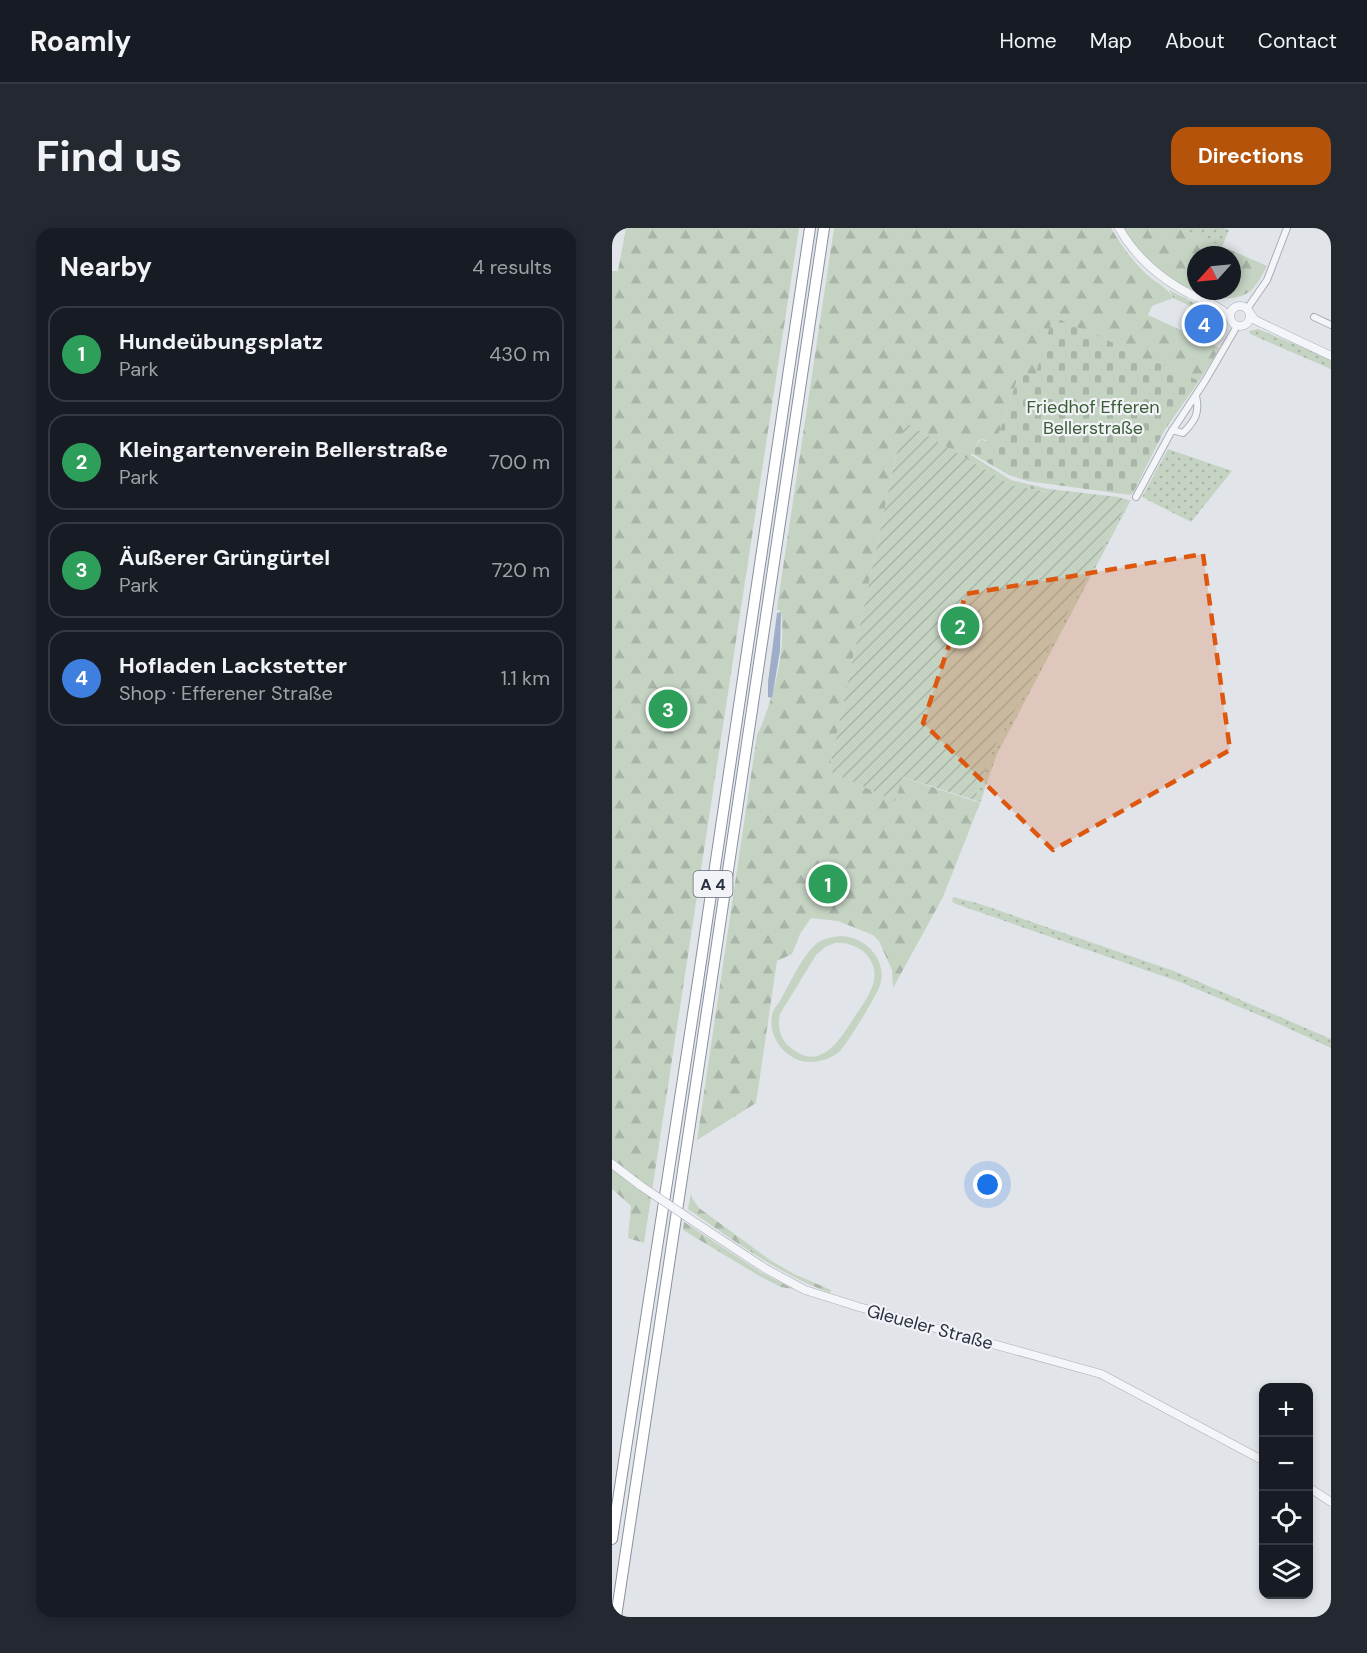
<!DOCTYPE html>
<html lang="en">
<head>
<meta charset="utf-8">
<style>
  :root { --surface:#171b24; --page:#242831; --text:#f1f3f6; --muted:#9ea1a6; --line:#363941; --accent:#b45309 }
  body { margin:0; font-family:"DM Sans",sans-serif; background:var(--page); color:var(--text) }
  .controls { position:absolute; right:18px; bottom:18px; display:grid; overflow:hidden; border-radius:12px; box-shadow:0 3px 9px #0003 }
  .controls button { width:54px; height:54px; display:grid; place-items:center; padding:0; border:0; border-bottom:2px solid var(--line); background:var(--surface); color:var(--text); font:30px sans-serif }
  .compass { position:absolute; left:575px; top:18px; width:54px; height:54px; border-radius:50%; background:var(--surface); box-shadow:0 3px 9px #0003; rotate:243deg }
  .you { position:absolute; left:376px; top:957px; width:21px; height:21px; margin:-15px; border:4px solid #fff; border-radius:50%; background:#1a73e8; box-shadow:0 0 0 9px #1a73e833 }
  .badge { display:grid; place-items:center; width:39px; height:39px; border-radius:50%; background:var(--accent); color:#fff; font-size:20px; font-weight:700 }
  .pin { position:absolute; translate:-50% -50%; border:3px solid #fff; box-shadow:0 2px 6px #0006 }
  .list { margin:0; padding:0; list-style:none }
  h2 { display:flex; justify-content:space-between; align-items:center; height:78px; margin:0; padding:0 24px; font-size:26px }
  h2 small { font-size:20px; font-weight:400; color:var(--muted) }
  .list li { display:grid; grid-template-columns:39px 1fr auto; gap:18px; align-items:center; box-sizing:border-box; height:96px; margin:0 12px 12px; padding:0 12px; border:2px solid var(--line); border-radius:18px }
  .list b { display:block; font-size:22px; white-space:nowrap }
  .list p { margin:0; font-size:20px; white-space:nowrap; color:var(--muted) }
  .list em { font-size:20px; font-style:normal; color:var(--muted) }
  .icon { flex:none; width:33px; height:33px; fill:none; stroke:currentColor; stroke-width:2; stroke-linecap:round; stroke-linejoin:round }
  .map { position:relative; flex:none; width:719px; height:1389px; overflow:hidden; border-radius:18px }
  header { display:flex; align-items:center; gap:36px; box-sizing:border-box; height:84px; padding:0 30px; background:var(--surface); border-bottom:2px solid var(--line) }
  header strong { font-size:28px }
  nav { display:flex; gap:33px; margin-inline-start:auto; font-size:21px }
  .intro { display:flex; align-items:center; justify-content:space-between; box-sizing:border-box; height:144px; padding:0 36px }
  h1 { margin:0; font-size:42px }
  .button { padding:15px 27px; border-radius:18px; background:var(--accent); color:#fff; font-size:21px; font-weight:700 }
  main { display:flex; gap:36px; padding:0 36px }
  aside { flex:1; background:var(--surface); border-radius:18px; box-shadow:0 3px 9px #0003 }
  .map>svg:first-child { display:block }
  .grass { fill:url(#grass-dots) }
  .forest { fill:url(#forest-firs); fill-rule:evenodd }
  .cemetery { fill:url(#cemetery-stones) }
  .garden { fill:url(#garden-furrows) }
  .pitch { fill:#c5d3c3; fill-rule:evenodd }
  .water { fill:#9eaec8 }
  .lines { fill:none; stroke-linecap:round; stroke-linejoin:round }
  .minor-casing { stroke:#aaaeb7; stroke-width:8 }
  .tertiary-casing { stroke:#aaaeb7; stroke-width:9 }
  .motorway-casing { stroke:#8990a0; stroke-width:12 }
  .minor { stroke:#f4f5f8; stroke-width:6 }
  .tertiary { stroke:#f4f5f8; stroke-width:8 }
  .motorway { stroke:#fff; stroke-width:10 }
  .tertiary-bridge-casing { stroke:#aaaeb7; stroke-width:9; stroke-linecap:butt }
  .tertiary-bridge { stroke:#f4f5f8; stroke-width:8 }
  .marked { fill:#de570f; fill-opacity:0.2; stroke:#de570f; stroke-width:4.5; stroke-dasharray:12 8; stroke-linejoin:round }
  .labels { text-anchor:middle; stroke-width:4.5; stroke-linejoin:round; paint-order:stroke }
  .shield { fill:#f1f3f7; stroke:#666a78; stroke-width:1.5 }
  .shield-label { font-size:16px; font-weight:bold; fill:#2a3041 }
  .park-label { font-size:18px; fill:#3b5c38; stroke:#f1f3f7 }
  .street-label { font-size:18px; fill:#2a3041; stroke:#f1f3f7 }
</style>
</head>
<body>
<header>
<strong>Roamly</strong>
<nav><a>Home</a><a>Map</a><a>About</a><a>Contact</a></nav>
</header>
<div class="intro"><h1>Find us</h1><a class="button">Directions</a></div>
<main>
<aside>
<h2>Nearby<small>4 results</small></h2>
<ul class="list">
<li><span class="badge" style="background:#2e9e5b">1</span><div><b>Hundeübungsplatz</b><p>Park</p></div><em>430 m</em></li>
<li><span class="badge" style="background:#2e9e5b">2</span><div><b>Kleingartenverein Bellerstraße</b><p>Park</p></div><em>700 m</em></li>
<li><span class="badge" style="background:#2e9e5b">3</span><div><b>Äußerer Grüngürtel</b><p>Park</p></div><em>720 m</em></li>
<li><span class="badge" style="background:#3f7fe0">4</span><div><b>Hofladen Lackstetter</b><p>Shop · Efferener Straße</p></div><em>1.1 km</em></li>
</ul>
</aside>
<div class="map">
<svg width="719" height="1389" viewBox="0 0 719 1389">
  <defs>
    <pattern id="grass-dots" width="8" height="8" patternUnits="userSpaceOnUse" patternTransform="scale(1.5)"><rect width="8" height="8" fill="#c5d3c3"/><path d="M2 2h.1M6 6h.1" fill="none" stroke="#a9b5a9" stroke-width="1.8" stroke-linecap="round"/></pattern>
    <pattern id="forest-firs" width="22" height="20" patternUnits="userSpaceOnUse" patternTransform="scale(1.5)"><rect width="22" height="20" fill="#c5d3c3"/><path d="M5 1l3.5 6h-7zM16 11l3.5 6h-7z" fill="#a9b5a9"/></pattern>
    <pattern id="cemetery-stones" width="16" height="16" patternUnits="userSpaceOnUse" patternTransform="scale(1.5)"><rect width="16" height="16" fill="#c5d3c3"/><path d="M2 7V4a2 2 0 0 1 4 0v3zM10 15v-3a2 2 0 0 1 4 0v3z" fill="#a9b5a9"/></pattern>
    <pattern id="garden-furrows" width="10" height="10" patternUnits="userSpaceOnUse" patternTransform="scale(1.5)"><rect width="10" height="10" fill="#c5d3c3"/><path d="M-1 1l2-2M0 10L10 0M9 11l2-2" fill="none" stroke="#a9b5a9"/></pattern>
  </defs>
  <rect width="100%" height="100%" fill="#e1e4e9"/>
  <!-- grass -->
  <path class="grass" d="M 568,0 L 612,0 L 617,2 L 610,19 Z
    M 557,62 L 607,87 L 612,94 L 561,70 Z
    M 646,101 L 719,131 L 719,141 L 638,106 L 637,103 Z
    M 556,221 L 620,243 L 579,294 L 530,269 Z
    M 517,272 L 519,272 L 385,526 L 368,575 L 362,572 L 381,522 Z
    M 341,669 L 368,676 L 562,743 L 719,811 L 719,820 L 654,790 L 568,754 L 344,676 L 340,673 Z"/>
  <!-- forest -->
  <path class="forest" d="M 14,0 L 187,0 L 32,1015 L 16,1010 L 19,978 L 0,961 L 0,43 L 6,43 Z
    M 222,0 L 499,0 C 509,17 519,31 533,45 C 543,54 555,59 561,70 L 540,78 L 536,87 L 608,120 L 587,153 L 449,93 L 423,148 L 408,143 L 386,208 L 381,217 L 372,211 L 367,212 L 359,227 L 399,252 L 437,261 L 436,264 L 399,257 L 295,196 L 284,228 L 217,543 L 283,572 L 290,549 L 368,575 L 331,669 L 281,760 L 280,742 L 267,713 L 261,707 L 226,693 L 199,690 L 188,706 L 180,726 L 165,733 L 144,875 L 85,912 L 145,507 C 161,474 175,420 169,384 L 165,381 L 166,373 Z
    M 511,0 L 568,0 L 655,38 C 650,47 645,58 637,64 C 610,83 560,55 540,36 C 528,26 519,13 511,0 ZM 584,27 L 620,27 L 620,63 L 584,63 Z
    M 79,965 L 80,970 L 87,980 L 158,1032 L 182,1046 L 219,1062 L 218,1065 C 165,1045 122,1013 76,981 Z
    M 72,994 L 150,1045 L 181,1061 L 169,1059 L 149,1049 L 71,1002 Z"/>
  <!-- cemetery -->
  <path class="cemetery" d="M 449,92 L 587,153 L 552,203 L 521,265 L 518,267 L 415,253 L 397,247 L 359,225 L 369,211 L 381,216 L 386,208 L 408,143 L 423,148 L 439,95 Z"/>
  <!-- garden -->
  <path class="garden" d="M 294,195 L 399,257 L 435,264 L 437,261 L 506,269 L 517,272 L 381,522 L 362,572 L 291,549 L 283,573 L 217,543 L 284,228 Z"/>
  <!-- pitch -->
  <path class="pitch" d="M 228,708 C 252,708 276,731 268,757 C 265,767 235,816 228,823 C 220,830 209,834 198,834 C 174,834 153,807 161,783 C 163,779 167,775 169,771 C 178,755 189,730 203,717 C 209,711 219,709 228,708 ZM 223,715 C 248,713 270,734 260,759 C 256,770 248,781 241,791 C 227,813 208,845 178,819 C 168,811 165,798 168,786 L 204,727 L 213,719 Z"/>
  <!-- water -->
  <path class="water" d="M 169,384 L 168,423 L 160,470 L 156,469 L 156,454 L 165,385 Z"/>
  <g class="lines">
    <!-- minor casing -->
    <g class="minor-casing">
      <path id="minor" d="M 635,81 L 655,52 L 675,0
        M 702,89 L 719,97
        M 560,202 L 571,205 C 583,193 588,185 584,168
        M 524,269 L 558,206 L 593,153 L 625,98"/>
    </g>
    <!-- tertiary casing -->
    <g class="tertiary-casing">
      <path id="tertiary" d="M 507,0 C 524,30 547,50 578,66 C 591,72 608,78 618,89
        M618 88a10 10 0 1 1 20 0a10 10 0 1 1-20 0Z
        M 638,85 L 643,92 L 719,128
        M 0,936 L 29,958
        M 84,995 L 154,1041 L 193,1062 L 247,1079 L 489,1146 L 652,1233
        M 696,1259 L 719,1274"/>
    </g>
    <!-- motorway casing -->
    <g class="motorway-casing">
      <path id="motorway" d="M 0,1311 L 85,760 L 198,0
        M 4,1389 C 72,926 145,463 212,0"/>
    </g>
    <!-- minor -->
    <use href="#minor" class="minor"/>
    <!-- tertiary -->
    <use href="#tertiary" class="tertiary"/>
    <!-- motorway -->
    <use href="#motorway" class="motorway"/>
    <!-- tertiary-bridge casing -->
    <g class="tertiary-bridge-casing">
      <path id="tertiary-bridge" d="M 29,958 L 84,995"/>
    </g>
    <!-- tertiary-bridge -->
    <use href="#tertiary-bridge" class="tertiary-bridge"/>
  </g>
  <!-- marked area -->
  <path class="marked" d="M 591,326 L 618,522 L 441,622 L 311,495 L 354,366 Z"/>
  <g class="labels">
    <!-- shield labels -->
    <rect class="shield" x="81.5" y="643" width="39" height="26" rx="4.5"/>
    <g class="shield-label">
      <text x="101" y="662">A 4</text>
    </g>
    <!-- park labels -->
    <g class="park-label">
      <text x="481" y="185">Friedhof Efferen<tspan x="481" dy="21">Bellerstraße</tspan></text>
    </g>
    <!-- street labels -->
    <g class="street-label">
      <text transform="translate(318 1099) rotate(15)" y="6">Gleueler Straße</text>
    </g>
  </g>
</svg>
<div class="controls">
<button>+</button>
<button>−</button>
<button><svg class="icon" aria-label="locate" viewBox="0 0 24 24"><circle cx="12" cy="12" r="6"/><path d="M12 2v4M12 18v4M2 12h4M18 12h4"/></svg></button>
<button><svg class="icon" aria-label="layers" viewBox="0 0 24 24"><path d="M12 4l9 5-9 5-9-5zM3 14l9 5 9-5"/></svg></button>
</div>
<svg class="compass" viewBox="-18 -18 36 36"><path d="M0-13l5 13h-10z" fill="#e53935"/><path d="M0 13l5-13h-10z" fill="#9ea1a6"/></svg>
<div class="you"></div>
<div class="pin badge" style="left:216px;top:656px;background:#2e9e5b">1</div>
<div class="pin badge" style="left:348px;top:398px;background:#2e9e5b">2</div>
<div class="pin badge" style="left:56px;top:481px;background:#2e9e5b">3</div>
<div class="pin badge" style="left:592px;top:96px;background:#3f7fe0">4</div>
</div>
</main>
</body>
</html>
